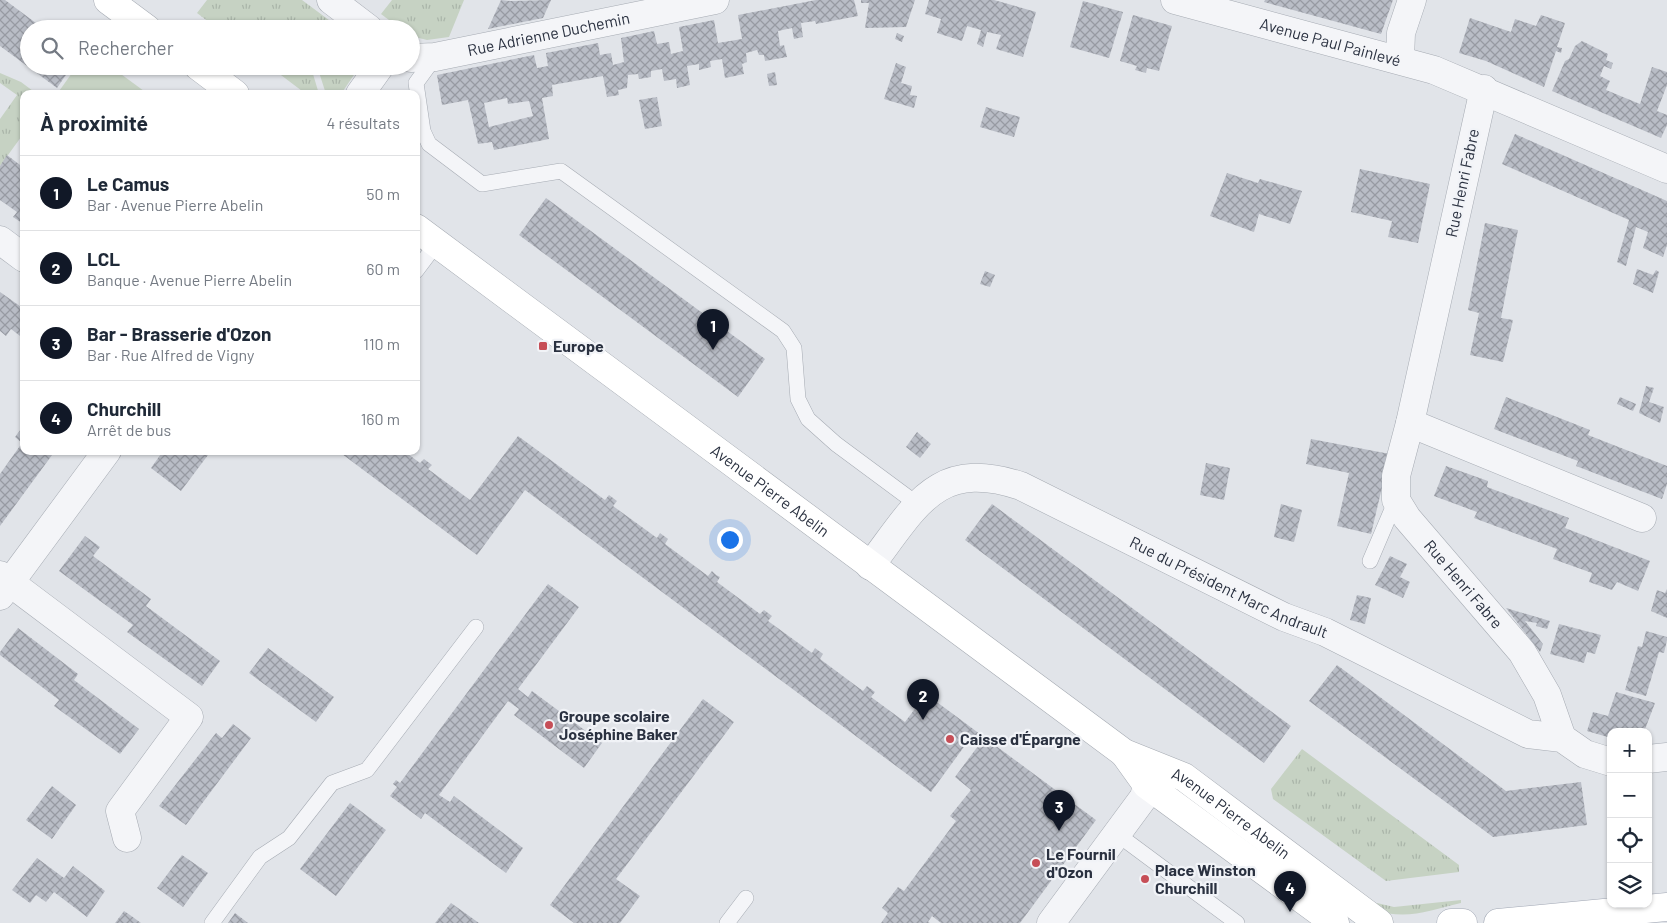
<!DOCTYPE html>
<html lang="fr">
<head>
<meta charset="utf-8">
<style>
  :root { --surface:#fff; --page:#f6f6f7; --text:#1f2937; --muted:#747a83; --line:#e0e1e3; --accent:#111827 }
  body { margin:0; font-family:Barlow,sans-serif; background:var(--page); color:var(--text) }
  .controls { position:absolute; right:15px; bottom:15px; display:grid; overflow:hidden; border-radius:10px; box-shadow:0 1px 4px #0004 }
  .controls button { width:45px; height:45px; display:grid; place-items:center; padding:0; border:0; border-bottom:1px solid var(--line); background:var(--surface); color:var(--text); font:25px sans-serif }
  .you { position:absolute; left:729px; top:539px; width:18px; height:18px; margin:-12px; border:4px solid #fff; border-radius:50%; background:#1a73e8; box-shadow:0 0 0 8px #1a73e833 }
  .badge { display:grid; place-items:center; width:32px; height:32px; border-radius:50%; background:var(--accent); color:#fff; font-size:16px; font-weight:700 }
  .pin { position:absolute; translate:-50% -41px; filter:drop-shadow(0 1px 2px #0008) }
  .pin::after { content:''; position:absolute; top:26px; width:18px; height:15px; background:inherit; clip-path:polygon(0 0,100% 0,50% 100%) }
  .list { margin:0; padding:0; list-style:none }
  h2 { display:flex; justify-content:space-between; align-items:center; height:65px; margin:0; padding:0 20px; font-size:21px }
  h2 small { font-size:16px; font-weight:400; color:var(--muted) }
  .list li { display:grid; grid-template-columns:32px 1fr auto; gap:15px; align-items:center; box-sizing:border-box; height:75px; padding:0 20px; border-top:1px solid var(--line) }
  .list b { display:block; font-size:19px; white-space:nowrap }
  .list p { margin:0; font-size:16px; white-space:nowrap; color:var(--muted) }
  .list em { font-size:16px; font-style:normal; color:var(--muted) }
  .icon { flex:none; width:28px; height:28px; fill:none; stroke:currentColor; stroke-width:2; stroke-linecap:round; stroke-linejoin:round }
  .map { position:relative; flex:none; width:1667px; height:923px; overflow:hidden }
  .search { position:absolute; background:var(--surface); box-shadow:0 1px 4px #0004; left:20px; top:20px; width:400px; height:55px; display:flex; align-items:center; gap:12px; box-sizing:border-box; padding:0 18px; border-radius:28px; color:var(--muted); font-size:19px }
  .panel { position:absolute; background:var(--surface); box-shadow:0 1px 4px #0004; left:20px; top:90px; width:400px; height:365px; border-radius:10px }
  .map>svg:first-child { display:block }
  .grass { fill:url(#grass-tufts) }
  .park { fill:#c6d2c3 }
  .building { fill:url(#building-cross-hatch); fill-rule:evenodd }
  .lines { fill:none; stroke-linecap:round; stroke-linejoin:round }
  .service-casing { stroke:#a6abb3; stroke-width:16 }
  .minor-casing { stroke:#a6abb3; stroke-width:29 }
  .secondary-casing { stroke:#a6abb3; stroke-width:29 }
  .primary-casing { stroke:#a1a7b4; stroke-width:29 }
  .service { stroke:#f4f5f8; stroke-width:15 }
  .minor { stroke:#f4f5f8; stroke-width:28 }
  .secondary { stroke:#fff; stroke-width:28 }
  .primary { stroke:#fff; stroke-width:28 }
  .poi-dot { fill:#c64e57; stroke:#f1f3f7; stroke-width:2 }
  .labels { text-anchor:middle; stroke-width:4.5; stroke-linejoin:round; paint-order:stroke }
  .street-label { font-size:16px; fill:#2a3140; stroke:#f1f3f7 }
  .poi-label { font-size:16px; font-weight:bold; fill:#2a3140; stroke:#f1f3f7; text-anchor:start }
</style>
</head>
<body>
<div class="map">
<svg width="1667" height="923" viewBox="0 0 1667 923">
  <defs>
    <pattern id="grass-tufts" width="24" height="20" patternUnits="userSpaceOnUse" patternTransform="scale(1.25)"><rect width="24" height="20" fill="#c6d2c3"/><path d="M3 7l-1-3M5 7V3M7 7l1-3M15 17l-1-3M17 17v-4M19 17l1-3" fill="none" stroke="#aab5a9"/></pattern>
    <pattern id="building-cross-hatch" width="8" height="8" patternUnits="userSpaceOnUse" patternTransform="scale(1.25)"><rect width="8" height="8" fill="#b9bdc6"/><path d="M0 0l8 8M0 8l8-8" fill="none" stroke="#979aa2"/></pattern>
  </defs>
  <rect width="100%" height="100%" fill="#e1e4e9"/>
  <!-- grass -->
  <path class="grass" d="M 207,0 L 302,0 L 341,29 L 288,29 L 282,23 L 273,21 L 266,25 L 265,29 L 218,29 L 197,13 Z
    M 392,0 L 464,0 L 449,37 L 427,40 L 411,36 L 411,29 L 401,29 L 381,14 Z
    M 269,66 L 307,66 L 313,74 L 319,94 L 306,94 Z
    M 317,66 L 360,66 L 341,94 L 326,94 Z
    M 0,73 L 21,82 L 37,94 L 24,94 L 24,133 L 0,166 L 0,119 L 17,95 L 0,83 Z
    M 1302,749 L 1459,865 L 1459,872 L 1386,881 L 1273,799 L 1271,789 Z
    M 1461,900 L 1461,903 C 1427,911 1409,920 1372,910 L 1377,903 L 1394,907 Z"/>
  <!-- park -->
  <path class="park" d="M 77,66 L 110,66 L 148,94 L 57,94 Z"/>
  <!-- building -->
  <path class="building" d="M 0,0 L 5,0 L 44,29 L 29,29 L 29,66 L 72,66 L 57,88 L 0,46 Z
    M 501,0 L 511,1 L 551,0 L 543,18 L 488,29 Z
    M 816,0 L 854,0 L 858,16 L 816,24 L 815,21 L 801,23 L 803,37 L 794,39 L 792,28 L 778,31 L 780,46 L 784,45 L 787,57 L 765,61 L 764,55 L 759,55 L 757,50 L 746,53 L 747,62 L 742,64 L 744,74 L 725,78 L 722,59 L 710,61 L 711,67 L 699,70 L 699,64 L 687,66 L 690,85 L 677,88 L 676,79 L 664,81 L 662,69 L 651,71 L 651,77 L 639,79 L 638,74 L 628,75 L 627,88 L 618,90 L 619,95 L 607,97 L 603,76 L 552,85 L 553,96 L 542,98 L 549,139 L 494,150 L 492,142 L 478,144 L 468,100 L 442,105 L 437,75 L 534,55 L 537,68 L 548,66 L 546,53 L 598,43 L 600,55 L 611,53 L 613,65 L 624,62 L 621,38 L 654,31 L 657,44 L 669,42 L 671,54 L 683,51 L 679,27 L 714,20 L 718,43 L 742,39 L 738,15 ZM 507,98 L 508,104 L 529,101 L 533,116 L 489,127 L 484,103 Z
    M 861,0 L 915,0 L 906,27 L 865,28 L 869,3 L 861,3 Z
    M 929,0 L 994,0 L 1036,12 L 1023,57 L 996,49 L 1001,35 L 987,32 L 983,47 L 977,44 L 981,30 L 967,26 L 962,41 L 937,33 L 941,19 L 925,14 Z
    M 1265,0 L 1393,0 L 1381,34 L 1264,2 Z
    M 1083,1 L 1123,12 L 1109,58 L 1070,47 Z
    M 1133,15 L 1172,26 L 1159,71 L 1147,68 L 1146,73 L 1135,70 L 1137,66 L 1120,61 Z
    M 1541,15 L 1565,23 L 1557,47 L 1562,48 L 1561,53 L 1556,51 L 1544,87 L 1486,61 L 1459,53 L 1470,18 L 1511,32 L 1515,19 L 1536,26 Z
    M 897,33 L 904,36 L 902,42 L 895,39 Z
    M 1582,41 L 1608,54 L 1606,60 L 1613,63 L 1611,69 L 1604,66 L 1600,76 L 1610,81 L 1606,90 L 1640,104 L 1652,67 L 1667,72 L 1667,85 L 1657,111 L 1667,115 L 1667,125 L 1661,138 L 1552,91 L 1565,61 L 1569,59 L 1575,46 Z
    M 896,63 L 906,67 L 901,83 L 912,86 L 910,95 L 917,96 L 914,108 L 884,99 Z
    M 775,72 L 777,85 L 769,86 L 767,74 Z
    M 657,97 L 662,126 L 645,129 L 639,100 Z
    M 986,107 L 1020,117 L 1014,137 L 980,127 Z
    M 1515,134 L 1667,201 L 1667,245 L 1663,257 L 1643,248 L 1648,232 L 1636,227 L 1626,266 L 1617,262 L 1629,220 L 1502,164 Z
    M 7,155 L 24,168 L 24,220 L 22,223 L 13,217 L 17,212 L 0,200 L 0,166 Z
    M 1360,169 L 1430,184 L 1418,243 L 1388,237 L 1392,221 L 1351,212 Z
    M 1227,173 L 1258,183 L 1260,179 L 1302,191 L 1290,224 L 1259,214 L 1254,232 L 1210,216 Z
    M 546,198 L 765,359 L 738,397 L 519,235 Z
    M 1485,223 L 1518,230 L 1501,318 L 1513,320 L 1503,362 L 1470,355 L 1479,313 L 1468,310 Z
    M 1637,269 L 1653,275 L 1656,270 L 1659,272 L 1653,293 L 1633,284 Z
    M 985,271 L 995,275 L 990,287 L 980,284 Z
    M 0,292 L 24,309 L 24,339 L 11,329 L 6,336 L 0,331 Z
    M 1646,386 L 1654,388 L 1649,402 L 1664,407 L 1660,423 L 1639,413 Z
    M 1506,397 L 1590,430 L 1588,435 L 1667,466 L 1667,484 L 1662,499 L 1576,466 L 1578,461 L 1494,429 Z
    M 1620,397 L 1636,404 L 1633,411 L 1617,404 Z
    M 24,425 L 24,451 L 55,451 L 0,526 L 0,474 L 22,443 L 15,437 Z
    M 917,432 L 931,444 L 920,458 L 906,447 Z
    M 518,436 L 605,500 L 609,495 L 617,501 L 613,506 L 657,538 L 660,533 L 668,539 L 665,544 L 708,576 L 712,571 L 716,575 L 720,577 L 717,582 L 760,614 L 764,610 L 772,616 L 768,621 L 812,653 L 815,648 L 823,654 L 820,659 L 863,691 L 867,686 L 875,692 L 871,697 L 905,722 L 926,694 L 1096,820 L 1020,923 L 941,923 L 932,916 L 928,922 L 930,923 L 881,923 L 888,913 L 882,908 L 898,887 L 904,891 L 956,821 L 950,816 L 971,790 L 955,777 L 978,746 L 969,740 L 931,792 L 525,490 L 477,555 L 338,451 L 404,451 L 420,463 L 424,459 L 432,465 L 428,469 L 470,500 Z
    M 1311,439 L 1390,454 L 1371,534 L 1337,526 L 1349,473 L 1306,464 Z
    M 163,451 L 211,451 L 181,491 L 151,468 Z
    M 1206,463 L 1230,468 L 1224,500 L 1200,495 Z
    M 1446,466 L 1488,481 L 1487,487 L 1569,518 L 1565,528 L 1650,561 L 1638,591 L 1617,582 L 1612,590 L 1589,582 L 1592,573 L 1553,559 L 1557,549 L 1474,518 L 1477,512 L 1434,496 Z
    M 992,504 L 1291,726 L 1264,763 L 965,540 Z
    M 1281,504 L 1302,510 L 1294,542 L 1274,537 Z
    M 85,536 L 100,547 L 93,556 L 151,599 L 146,606 L 220,661 L 202,686 L 127,632 L 133,625 L 59,571 Z
    M 1390,556 L 1407,564 L 1400,577 L 1410,582 L 1403,598 L 1375,585 Z
    M 548,584 L 579,607 L 518,689 L 528,697 L 532,691 L 602,743 L 584,768 L 514,715 L 519,709 L 508,701 L 439,795 L 450,802 L 454,796 L 523,848 L 506,873 L 425,813 L 421,819 L 390,796 L 397,787 L 393,784 L 396,780 L 400,783 Z
    M 1667,589 L 1667,618 L 1651,611 L 1657,590 L 1665,593 Z
    M 1357,595 L 1371,598 L 1365,624 L 1350,620 Z
    M 1506,608 L 1550,621 L 1547,629 L 1536,626 L 1537,623 L 1525,621 L 1543,644 L 1540,652 Z
    M 1559,624 L 1601,635 L 1595,654 L 1587,652 L 1584,663 L 1550,654 Z
    M 18,628 L 78,674 L 74,680 L 139,729 L 120,754 L 54,706 L 59,700 L 0,655 L 0,652 Z
    M 1646,631 L 1667,637 L 1667,640 L 1664,653 L 1659,652 L 1646,696 L 1625,690 L 1638,646 L 1642,647 Z
    M 268,648 L 334,697 L 316,722 L 249,673 Z
    M 1337,665 L 1506,791 L 1581,782 L 1587,825 L 1493,837 L 1309,701 Z
    M 1616,692 L 1655,703 L 1644,732 L 1611,732 L 1611,738 L 1587,731 L 1593,712 L 1608,716 Z
    M 703,699 L 734,722 L 616,879 L 640,896 L 620,923 L 574,923 L 550,905 Z
    M 233,724 L 251,738 L 186,825 L 159,806 L 216,733 L 222,738 Z
    M 52,786 L 76,805 L 52,839 L 26,820 Z
    M 350,803 L 386,830 L 336,896 L 300,869 Z
    M 182,855 L 208,873 L 183,907 L 157,888 Z
    M 37,858 L 64,878 L 73,866 L 105,891 L 87,917 L 54,892 L 46,902 L 36,895 L 30,903 L 12,890 Z
    M 451,903 L 479,923 L 435,923 Z
    M 124,911 L 130,915 L 141,923 L 115,923 Z
    M 235,913 L 248,923 L 228,923 Z"/>
  <g class="lines">
    <!-- service casing -->
    <g class="service-casing">
      <path id="service" d="M 435,57 L 416,83 L 423,131 L 429,144 L 482,184 L 561,171 L 783,331 L 794,348 L 798,399 L 808,419 L 836,444 L 917,504
        M 416,271 L 437,243
        M 1370,561 L 1396,500
        M 1117,834 L 1237,923
        M 212,923 L 260,857 L 289,838 L 332,783 L 367,770 L 476,627
        M 727,923 L 746,898"/>
    </g>
    <!-- minor casing -->
    <g class="minor-casing">
      <g id="minor">
        <path d="M 331,0 L 369,29"/>
        <path id="s1" d="M 1175,0 L 1434,70 L 1667,169"/>
        <path id="s2" d="M 411,58 L 435,57 L 715,0"/>
        <path d="M 1400,59 L 1401,33 L 1412,0"/>
        <path id="s3" d="M 1484,89 L 1410,423 L 1396,476 L 1396,500 L 1407,518 L 1522,652 L 1547,695 L 1562,738"/>
        <path d="M 360,94 L 380,66"/>
        <path d="M 0,240 L 24,258"/>
        <path d="M 1410,423 L 1642,518"/>
        <path id="s4" d="M 870,566 C 916,506 936,458 1021,486 L 1284,617 L 1325,632 L 1528,734 L 1562,738 L 1585,754 L 1611,762"/>
        <path d="M 0,575 L 189,717 L 120,811 L 127,838"/>
        <path d="M 0,596 L 107,451"/>
        <path d="M 1648,759 L 1667,757"/>
        <path d="M 1051,923 L 1144,797 L 1147,785 L 1159,768"/>
      </g>
    </g>
    <!-- secondary casing -->
    <g class="secondary-casing">
      <g id="secondary">
        <path d="M 108,0 L 147,29"/>
        <path d="M 198,66 L 235,94"/>
        <path id="s5" d="M 416,228 L 1124,753 L 1184,777 L 1379,923"/>
        <path d="M 1124,753 L 1147,785 L 1335,923"/>
      </g>
    </g>
    <!-- primary casing -->
    <g class="primary-casing">
      <path id="primary" d="M 1451,923 L 1463,923
        M 1498,923 L 1667,907"/>
    </g>
    <!-- service -->
    <use href="#service" class="service"/>
    <!-- minor -->
    <use href="#minor" class="minor"/>
    <!-- secondary -->
    <use href="#secondary" class="secondary"/>
    <!-- primary -->
    <use href="#primary" class="primary"/>
  </g>
  <!-- markers -->
  <g class="poi-dot">
    <rect x="538" y="341" width="10" height="10" rx="2.5"/>
    <circle cx="549" cy="725" r="5"/>
    <circle cx="950" cy="739" r="5"/>
    <circle cx="1036" cy="863" r="5"/>
    <circle cx="1145" cy="879" r="5"/>
  </g>
  <g class="labels">
    <!-- street labels -->
    <g class="street-label">
      <text dy="6" stroke="none"><textPath href="#s2" startOffset="140">Rue Adrienne Duchemin</textPath></text>
      <text dy="6" stroke="none"><textPath href="#s1" startOffset="161">Avenue Paul Painlevé</textPath></text>
      <text transform="translate(1462 183) rotate(-78)" y="6">Rue Henri Fabre</text>
      <text dy="6" stroke="none"><textPath href="#s5" startOffset="441">Avenue Pierre Abelin</textPath></text>
      <text dy="6" stroke="none"><textPath href="#s3" startOffset="529">Rue Henri Fabre</textPath></text>
      <text dy="6" stroke="none"><textPath href="#s4" startOffset="421">Rue du Président Marc Andrault</textPath></text>
      <text dy="6" stroke="none"><textPath href="#s5" startOffset="1005">Avenue Pierre Abelin</textPath></text>
    </g>
    <!-- poi labels -->
    <g class="poi-label">
      <text x="553" y="352">Europe</text>
      <text x="559" y="722">Groupe scolaire<tspan x="559" dy="18">Joséphine Baker</tspan></text>
      <text x="960" y="745">Caisse d'Épargne</text>
      <text x="1046" y="860">Le Fournil<tspan x="1046" dy="18">d'Ozon</tspan></text>
      <text x="1155" y="876">Place Winston<tspan x="1155" dy="18">Churchill</tspan></text>
    </g>
  </g>
</svg>
<div class="controls">
<button>+</button>
<button>−</button>
<button><svg class="icon" aria-label="locate" viewBox="0 0 24 24"><circle cx="12" cy="12" r="6"/><path d="M12 2v4M12 18v4M2 12h4M18 12h4"/></svg></button>
<button><svg class="icon" aria-label="layers" viewBox="0 0 24 24"><path d="M12 4l9 5-9 5-9-5zM3 14l9 5 9-5"/></svg></button>
</div>
<div class="you"></div>
<div class="pin badge" style="left:713px;top:350px">1</div>
<div class="pin badge" style="left:923px;top:720px">2</div>
<div class="pin badge" style="left:1059px;top:831px">3</div>
<div class="pin badge" style="left:1290px;top:912px">4</div>
<div class="search"><svg class="icon" aria-label="search" viewBox="0 0 24 24"><circle cx="10" cy="10" r="6"/><path d="M15 15l6 6"/></svg>Rechercher</div>
<section class="panel">
<h2>À proximité<small>4 résultats</small></h2>
<ul class="list">
<li><span class="badge">1</span><div><b>Le Camus</b><p>Bar · Avenue Pierre Abelin</p></div><em>50 m</em></li>
<li><span class="badge">2</span><div><b>LCL</b><p>Banque · Avenue Pierre Abelin</p></div><em>60 m</em></li>
<li><span class="badge">3</span><div><b>Bar - Brasserie d'Ozon</b><p>Bar · Rue Alfred de Vigny</p></div><em>110 m</em></li>
<li><span class="badge">4</span><div><b>Churchill</b><p>Arrêt de bus</p></div><em>160 m</em></li>
</ul>
</section>
</div>
</body>
</html>
